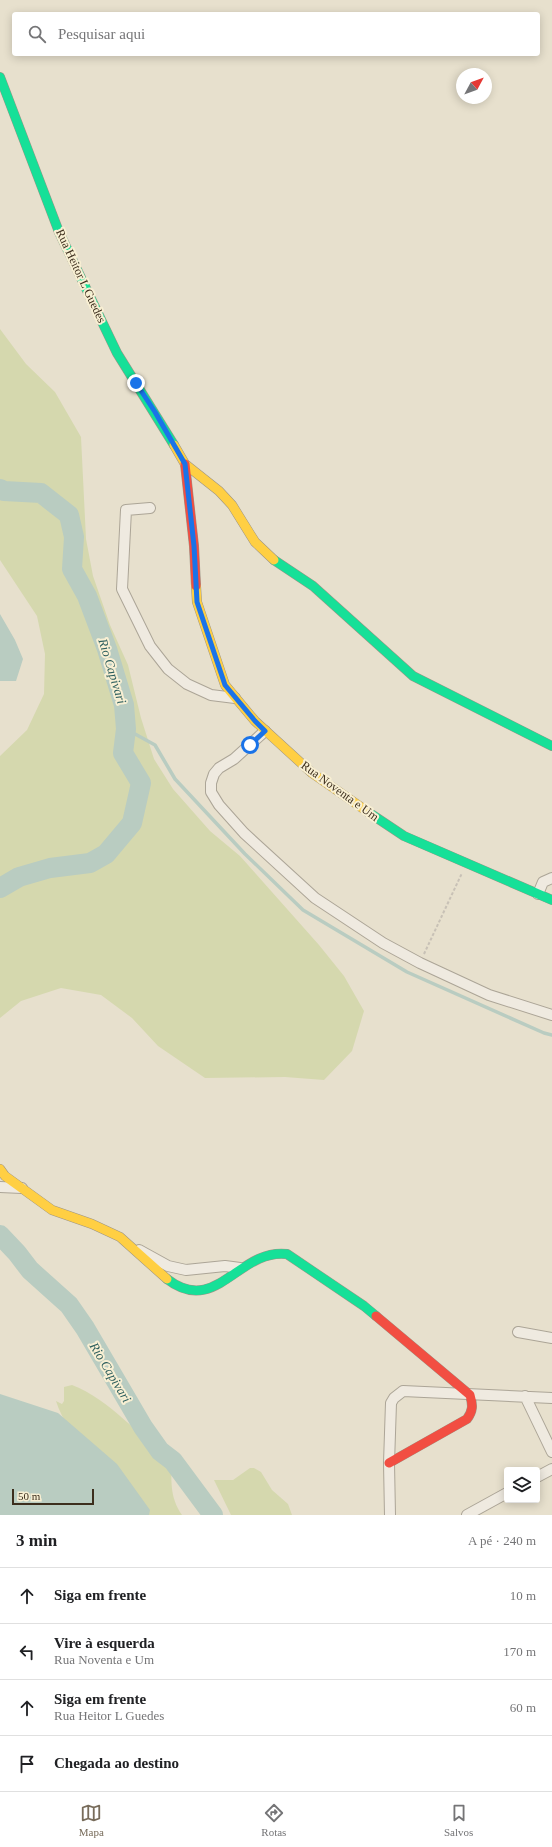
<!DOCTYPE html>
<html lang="pt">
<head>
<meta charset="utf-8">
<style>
  :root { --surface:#fff; --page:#f2f2f2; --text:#202124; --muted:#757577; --line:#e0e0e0; --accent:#786c5b }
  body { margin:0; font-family:Georgia,serif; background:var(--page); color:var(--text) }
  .controls { position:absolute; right:12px; bottom:12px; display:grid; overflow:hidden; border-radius:4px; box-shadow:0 2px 10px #0003 }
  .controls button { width:36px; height:36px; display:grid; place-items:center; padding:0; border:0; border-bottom:1px solid var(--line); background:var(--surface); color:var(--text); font:20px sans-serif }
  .compass { position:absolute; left:456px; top:68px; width:36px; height:36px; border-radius:50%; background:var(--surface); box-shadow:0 2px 10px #0003; rotate:49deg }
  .scale { position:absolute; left:12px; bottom:10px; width:82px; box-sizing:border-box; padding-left:4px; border:2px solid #3c2e1d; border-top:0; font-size:11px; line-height:14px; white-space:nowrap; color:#3c2e1d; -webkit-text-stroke:3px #f8efd3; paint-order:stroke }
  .stop { position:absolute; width:12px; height:12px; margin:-9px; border:3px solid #1a73e8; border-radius:50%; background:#fff }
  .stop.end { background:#1a73e8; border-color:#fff; box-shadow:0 1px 4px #0008 }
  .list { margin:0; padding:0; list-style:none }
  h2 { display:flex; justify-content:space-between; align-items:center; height:52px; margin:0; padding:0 16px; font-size:17px }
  h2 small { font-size:13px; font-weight:400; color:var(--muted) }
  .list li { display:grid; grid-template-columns:26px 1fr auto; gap:12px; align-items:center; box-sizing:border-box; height:56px; padding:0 16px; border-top:1px solid var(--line) }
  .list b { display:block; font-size:15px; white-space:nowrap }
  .list p { margin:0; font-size:13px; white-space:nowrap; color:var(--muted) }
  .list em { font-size:13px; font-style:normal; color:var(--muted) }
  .icon { flex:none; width:22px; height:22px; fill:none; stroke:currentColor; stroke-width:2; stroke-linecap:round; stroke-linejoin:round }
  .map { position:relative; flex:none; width:552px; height:1515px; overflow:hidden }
  .search { position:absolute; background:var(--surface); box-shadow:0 2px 10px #0003; left:12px; right:12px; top:12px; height:44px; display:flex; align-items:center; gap:10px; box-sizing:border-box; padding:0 14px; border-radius:4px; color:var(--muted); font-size:15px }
  .sheet { height:276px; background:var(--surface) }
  nav { display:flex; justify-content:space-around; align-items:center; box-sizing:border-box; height:56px; border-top:1px solid var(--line); background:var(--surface); font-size:11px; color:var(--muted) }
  nav a { display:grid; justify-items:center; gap:2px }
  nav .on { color:var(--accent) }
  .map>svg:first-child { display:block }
  .green { fill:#d5d8ae }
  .water { fill:#b9ccc1 }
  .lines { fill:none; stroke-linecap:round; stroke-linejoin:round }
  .stream { stroke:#b9ccc1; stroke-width:3.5 }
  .river { stroke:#b9ccc1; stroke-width:20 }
  .street-casing { stroke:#aca597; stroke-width:12 }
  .fast-casing { stroke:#9c9486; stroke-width:10 }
  .slow-casing { stroke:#9c9486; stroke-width:10 }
  .jam-casing { stroke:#9c9486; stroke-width:10 }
  .path { stroke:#c8c1b6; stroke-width:2; stroke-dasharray:3 2; stroke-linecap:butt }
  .street { stroke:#efeae0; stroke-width:10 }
  .fast { stroke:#16e098; stroke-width:9 }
  .slow { stroke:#ffcf43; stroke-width:9 }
  .jam { stroke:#f24e42; stroke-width:9 }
  .route { stroke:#1a73e8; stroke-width:5 }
  .labels { text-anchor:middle; stroke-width:4; stroke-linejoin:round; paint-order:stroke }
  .street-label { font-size:12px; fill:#3c2e1d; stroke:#f8efd3 }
  .water-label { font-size:13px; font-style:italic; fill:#2b5d5c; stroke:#f8efd3 }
</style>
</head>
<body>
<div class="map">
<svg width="552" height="1515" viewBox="0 0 552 1515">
  <rect width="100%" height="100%" fill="#e7e0cd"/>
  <!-- green -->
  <path class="green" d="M 0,329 L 26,364 L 55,392 L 81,437 L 86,539 L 93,576 L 110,625 L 128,665 L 141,718 L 154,759 L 173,789 L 210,831 L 240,856 L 319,945 L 344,976 L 364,1011 L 352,1051 L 324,1080 L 285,1077 L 205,1078 L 158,1046 L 132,1018 L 101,995 L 61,988 L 21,1001 L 0,1018 L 0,756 L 27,730 L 44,694 L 45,654 L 37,616 L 0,560 Z
    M 72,1385 C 111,1400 138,1436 171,1460 C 172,1481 169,1496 182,1515 L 143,1515 C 117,1485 67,1438 56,1401 L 62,1404 L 64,1401 L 64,1387 Z
    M 250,1468 L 254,1468 L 261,1472 L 272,1490 L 288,1504 L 292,1515 L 231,1515 L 214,1480 L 233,1480 Z"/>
  <!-- water -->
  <path class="water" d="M 0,614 L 15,640 L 23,659 L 16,681 L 0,681 Z
    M 0,1394 L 58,1413 L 117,1464 L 150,1510 L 149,1515 L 0,1515 Z"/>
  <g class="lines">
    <!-- stream -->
    <path class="stream" d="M 126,729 L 155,745 L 175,779 L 245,854 L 303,910 L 407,972 L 544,1033 L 552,1035"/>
    <!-- river -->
    <path class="river" d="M 0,489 L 4,491 L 41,493 L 69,515 L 74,537 L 72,569 L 87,596 L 107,649 L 124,705 L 126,729 L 123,753 L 141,783 L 132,823 L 106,854 L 90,863 L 50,868 L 19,877 L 0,888
      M 0,1235 L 17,1253 L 30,1270 L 69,1305 L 85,1328 L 143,1427 L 160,1451 L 173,1461 L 213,1515"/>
    <!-- street casing -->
    <g class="street-casing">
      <path id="street" d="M 150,508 L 126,510 L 122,589 L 150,646 L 168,669 L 187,684 L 211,695 L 235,698
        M 265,731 L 234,759 L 219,768 L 214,774 L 211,783 L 211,792 L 219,805 L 244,833 L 315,898 L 383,943 L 420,963 L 489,995 L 552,1015
        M 538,894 L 543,882 L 552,878
        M 0,1187 L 22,1188
        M 139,1250 L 168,1266 L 186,1270 L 225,1266 L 240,1268
        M 518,1332 L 552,1338
        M 525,1396 L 552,1452
        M 537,1477 L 552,1469
        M 390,1515 L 389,1463 L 391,1403 L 394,1398 L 403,1391 L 552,1398
        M 467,1515 L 507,1493"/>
    </g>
    <!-- fast casing -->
    <g class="fast-casing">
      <path id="fast" d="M 0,77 L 59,232 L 117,353 L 174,445
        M 274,560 L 313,586 L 413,676 L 552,746
        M 368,812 L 404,836 L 552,900
        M 167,1279 C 216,1317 239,1248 287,1254 L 364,1306 L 376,1316"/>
    </g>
    <!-- slow casing -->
    <g class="slow-casing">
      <path id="slow" d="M 174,445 L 185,464 L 219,491 L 232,505 L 255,542 L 274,560
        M 196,586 L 197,602 L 225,685 L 255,721 L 312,773 L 368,812
        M 0,1169 L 5,1176 L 52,1210 L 92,1224 L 120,1237 L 167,1279"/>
    </g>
    <!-- jam casing -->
    <g class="jam-casing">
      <path id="jam" d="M 185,464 L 194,546 L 196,586
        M 376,1316 L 470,1395 C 473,1405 473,1411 467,1419 L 389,1463"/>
    </g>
    <!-- path -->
    <path class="path" d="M 424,954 L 462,873"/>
    <!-- street -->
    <use href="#street" class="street"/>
    <!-- fast -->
    <use href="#fast" class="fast"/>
    <!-- slow -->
    <use href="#slow" class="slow"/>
    <!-- jam -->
    <use href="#jam" class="jam"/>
  </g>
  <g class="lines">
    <!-- route -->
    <path class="route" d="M 136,383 L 155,412 L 185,464 L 194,546 L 197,602 L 225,685 L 255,721 L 265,731 L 250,745"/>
  </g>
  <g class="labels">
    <!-- street labels -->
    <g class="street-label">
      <text transform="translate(81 276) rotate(65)" y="4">Rua Heitor L Guedes</text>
      <text transform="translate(340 791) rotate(36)" y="4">Rua Noventa e Um</text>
    </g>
    <!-- water labels -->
    <g class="water-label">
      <text transform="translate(113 671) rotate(73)" y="5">Rio Capivari</text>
      <text transform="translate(111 1372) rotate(59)" y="5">Rio Capivari</text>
    </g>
  </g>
</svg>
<div class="controls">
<button><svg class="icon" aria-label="layers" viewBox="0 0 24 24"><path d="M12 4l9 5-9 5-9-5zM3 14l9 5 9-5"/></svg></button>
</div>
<svg class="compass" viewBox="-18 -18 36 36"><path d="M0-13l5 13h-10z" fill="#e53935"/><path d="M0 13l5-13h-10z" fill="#757577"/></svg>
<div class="scale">50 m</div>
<div class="stop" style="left:250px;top:745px"></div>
<div class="stop end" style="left:136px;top:383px"></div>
<div class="search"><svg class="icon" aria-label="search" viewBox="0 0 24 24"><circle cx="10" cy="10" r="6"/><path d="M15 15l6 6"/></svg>Pesquisar aqui</div>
</div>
<section class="sheet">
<h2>3 min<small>A pé · 240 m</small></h2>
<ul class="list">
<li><svg class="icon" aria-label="ahead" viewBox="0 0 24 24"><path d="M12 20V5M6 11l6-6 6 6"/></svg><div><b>Siga em frente</b></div><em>10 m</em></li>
<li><svg class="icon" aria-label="left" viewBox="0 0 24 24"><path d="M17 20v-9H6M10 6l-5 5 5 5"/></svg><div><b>Vire à esquerda</b><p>Rua Noventa e Um</p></div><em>170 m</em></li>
<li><svg class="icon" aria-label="ahead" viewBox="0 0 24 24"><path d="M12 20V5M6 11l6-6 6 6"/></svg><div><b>Siga em frente</b><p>Rua Heitor L Guedes</p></div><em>60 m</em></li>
<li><svg class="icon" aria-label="arrive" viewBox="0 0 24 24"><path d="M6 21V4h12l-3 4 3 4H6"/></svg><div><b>Chegada ao destino</b></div></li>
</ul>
</section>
<nav>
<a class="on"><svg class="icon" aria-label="map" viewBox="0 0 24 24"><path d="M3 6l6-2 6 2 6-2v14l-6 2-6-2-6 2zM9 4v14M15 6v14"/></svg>Mapa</a>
<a><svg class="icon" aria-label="directions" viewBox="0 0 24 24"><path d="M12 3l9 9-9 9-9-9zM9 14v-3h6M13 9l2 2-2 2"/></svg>Rotas</a>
<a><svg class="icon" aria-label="saved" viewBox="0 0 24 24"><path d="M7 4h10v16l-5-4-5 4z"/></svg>Salvos</a>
</nav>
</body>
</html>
